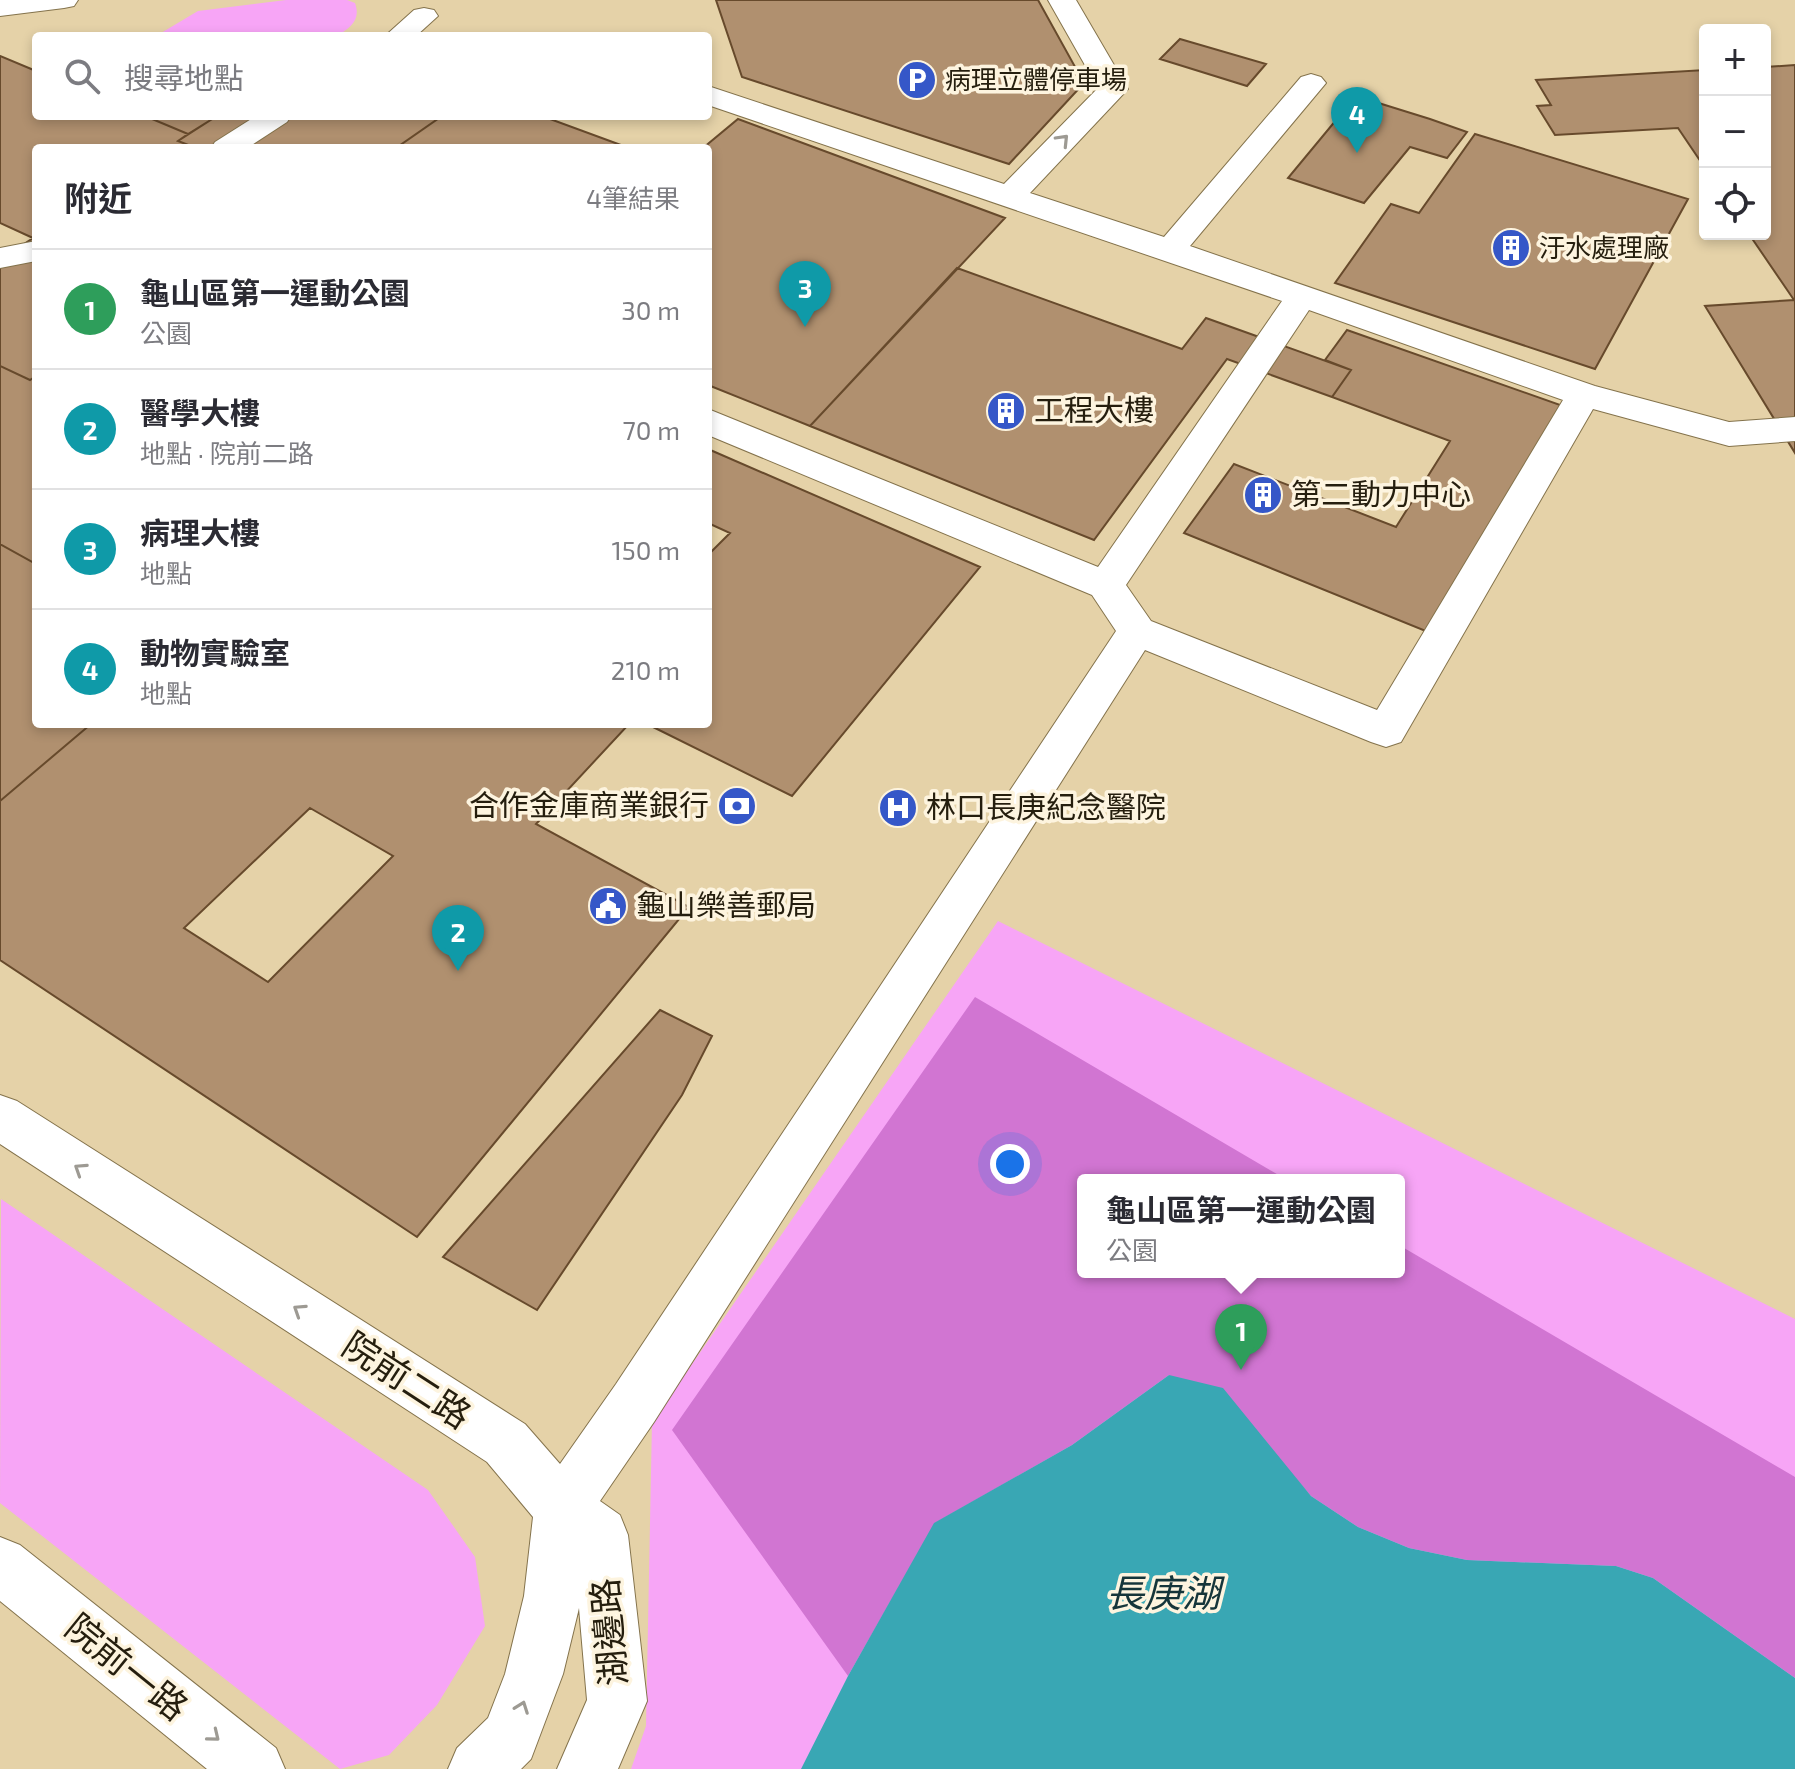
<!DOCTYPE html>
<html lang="zh-TW">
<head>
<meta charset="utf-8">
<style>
  :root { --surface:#fff; --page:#f7f7f7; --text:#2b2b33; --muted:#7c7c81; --line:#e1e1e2; --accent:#2563eb }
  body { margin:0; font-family:"Exo 2","Noto Sans TC",sans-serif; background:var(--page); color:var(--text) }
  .controls { position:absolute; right:24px; top:24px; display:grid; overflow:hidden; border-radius:8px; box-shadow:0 4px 12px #0003 }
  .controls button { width:72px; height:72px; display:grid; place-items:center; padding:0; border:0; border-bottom:2px solid var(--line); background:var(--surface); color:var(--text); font:40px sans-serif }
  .you { position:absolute; left:1010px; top:1164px; width:28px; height:28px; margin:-20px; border:6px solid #fff; border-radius:50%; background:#1a73e8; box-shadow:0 0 0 12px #1a73e833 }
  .badge { display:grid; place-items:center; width:52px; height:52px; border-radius:50%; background:var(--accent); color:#fff; font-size:26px; font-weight:700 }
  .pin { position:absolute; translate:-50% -66px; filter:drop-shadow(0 2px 4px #0008) }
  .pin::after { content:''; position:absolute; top:42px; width:28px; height:24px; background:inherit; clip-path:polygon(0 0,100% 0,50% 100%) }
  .popup { position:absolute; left:1077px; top:1174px; width:328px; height:104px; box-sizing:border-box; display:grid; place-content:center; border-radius:8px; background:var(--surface); filter:drop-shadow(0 2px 6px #0005); font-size:26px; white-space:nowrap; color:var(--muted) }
  .popup b { font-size:30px; color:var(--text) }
  .popup::after { content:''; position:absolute; left:50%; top:100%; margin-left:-16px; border:16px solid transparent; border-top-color:var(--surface) }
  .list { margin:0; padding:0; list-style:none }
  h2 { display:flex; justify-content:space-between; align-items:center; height:104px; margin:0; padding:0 32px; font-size:34px }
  h2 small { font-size:26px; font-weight:400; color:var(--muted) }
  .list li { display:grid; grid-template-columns:52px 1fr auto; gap:24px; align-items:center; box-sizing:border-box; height:120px; padding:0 32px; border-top:2px solid var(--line) }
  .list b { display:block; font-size:30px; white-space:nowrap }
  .list p { margin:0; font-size:26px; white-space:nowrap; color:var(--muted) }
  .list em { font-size:26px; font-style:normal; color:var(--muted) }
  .icon { flex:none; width:44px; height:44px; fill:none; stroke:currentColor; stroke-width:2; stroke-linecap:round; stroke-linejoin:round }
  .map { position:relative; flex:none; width:1795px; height:1769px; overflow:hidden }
  .search { position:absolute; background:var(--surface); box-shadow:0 4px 12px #0003; left:32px; top:32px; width:680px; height:88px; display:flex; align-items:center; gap:20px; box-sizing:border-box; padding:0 28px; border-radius:8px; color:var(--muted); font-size:30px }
  .panel { position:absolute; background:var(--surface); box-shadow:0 4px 12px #0003; left:32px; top:144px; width:680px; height:584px; border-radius:8px }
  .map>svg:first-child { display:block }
  .green { fill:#f7a5f6; fill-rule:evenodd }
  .forest { fill:#d175d2 }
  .water { fill:#39a7b4 }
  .building { fill:#b0906f; stroke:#674a2c; stroke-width:2; fill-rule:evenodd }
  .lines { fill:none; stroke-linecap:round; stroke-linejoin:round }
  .minor-casing { stroke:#84734c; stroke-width:2 }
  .major-casing { stroke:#84734c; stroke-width:2 }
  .minor { fill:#fff; fill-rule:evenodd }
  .major { fill:#fff; fill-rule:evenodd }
  .oneway { stroke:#9d9a93 }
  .labels { text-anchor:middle; stroke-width:7; stroke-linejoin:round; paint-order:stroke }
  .far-poi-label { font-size:26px; fill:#251e0e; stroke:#fdf4df; text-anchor:start }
  .poi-label { font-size:30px; fill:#251e0e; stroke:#fdf4df; text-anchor:start }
  .near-street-label { font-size:36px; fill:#251e0e; stroke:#fdf4df }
  .near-water-label { font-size:38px; font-style:italic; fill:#15353a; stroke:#fdf4df }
</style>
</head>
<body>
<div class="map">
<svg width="1795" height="1769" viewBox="0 0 1795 1769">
  <rect width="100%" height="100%" fill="#e5d2a8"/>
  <!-- green -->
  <path class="green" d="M 286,0 L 347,0 L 355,3 C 361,20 351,27 337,36 L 156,36 L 198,11 Z
    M 998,921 L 1795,1319 L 1795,1769 L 631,1769 L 646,1726 L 652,1422 ZM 1083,1180 L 1399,1180 L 1399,1272 L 1083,1272 Z
    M 1,1199 L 428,1490 L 475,1557 L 485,1626 L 437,1705 L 389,1755 L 340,1769 L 0,1503 Z"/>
  <!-- forest -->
  <path class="forest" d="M 975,997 L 1287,1180 L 1083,1180 L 1083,1272 L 1399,1272 L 1399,1245 L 1795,1477 L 1795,1678 L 1653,1578 L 1616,1566 L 1467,1560 L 1409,1548 L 1358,1527 L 1311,1496 L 1267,1445 L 1169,1375 L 1072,1445 L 935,1523 L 848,1676 L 672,1430 Z"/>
  <!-- water -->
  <path class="water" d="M 1169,1375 L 1223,1388 L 1311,1496 L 1358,1527 L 1409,1548 L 1467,1560 L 1616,1566 L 1653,1578 L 1795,1678 L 1795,1769 L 801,1769 L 848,1676 L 934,1523 L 1072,1445 Z"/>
  <!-- building -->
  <path class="building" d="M 716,0 L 1038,0 L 1084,83 L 1009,164 L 742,77 Z
    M 1180,39 L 1266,64 L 1247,86 L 1160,59 Z
    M 0,56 L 36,71 L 36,116 L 145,116 L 188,134 L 178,141 L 196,148 L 36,148 L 36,236 L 33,238 L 0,223 Z
    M 1795,65 L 1795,453 L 1705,306 L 1794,300 L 1749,234 L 1765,234 L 1765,67 Z
    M 1705,70 L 1705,168 L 1678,128 L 1555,135 L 1537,106 L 1551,105 L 1536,80 Z
    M 1356,96 L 1430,119 L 1467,132 L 1447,158 L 1410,147 L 1364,203 L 1288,178 Z
    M 145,116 L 217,116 L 188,134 Z
    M 217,116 L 442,116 L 396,148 L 196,148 L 178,141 Z
    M 442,116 L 542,116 L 629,148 L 396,148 Z
    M 738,119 L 1005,218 L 810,426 L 708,385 L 708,148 L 703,148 Z
    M 1475,134 L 1688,199 L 1595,369 L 1335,283 L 1391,204 L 1419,213 Z
    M 36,236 L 36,376 L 30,380 L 0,366 L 0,260 Z
    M 957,268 L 1182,349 L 1206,318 L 1351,370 L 1332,397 L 1227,359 L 1094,540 L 810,426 Z
    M 1347,330 L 1563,406 L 1433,634 L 1184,533 L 1234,464 L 1396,527 L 1450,441 L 1332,397 L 1351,370 L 1325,360 Z
    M 0,366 L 30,380 L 36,376 L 36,564 L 0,544 Z
    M 708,449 L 980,567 L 792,796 L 647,724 L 708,724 L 708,555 L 730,533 L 708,523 Z
    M 0,544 L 36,564 L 36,724 L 91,724 L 0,801 Z
    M 91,724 L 629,724 L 536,824 L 689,907 L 417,1237 L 0,960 L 0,801 ZM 310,808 L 393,856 L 268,982 L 184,928 Z
    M 660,1010 L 712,1036 L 682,1095 L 537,1310 L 443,1257 Z"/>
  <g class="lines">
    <!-- minor casing -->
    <g class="minor-casing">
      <path id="minor" d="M 1048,0 L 1076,0 L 1128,89 L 1030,193 L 1164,237 L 1301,77 L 1311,74 L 1321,77 L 1326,83 L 1321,89 L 1190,246 L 1595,386 L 1729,422 L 1795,417 L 1795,441 L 1729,446 L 1593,409 L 1401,742 L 1386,747 L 1371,742 L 1145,650 L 654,1422 L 600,1501 L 620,1515 L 628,1535 L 647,1701 L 618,1769 L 557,1769 L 587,1700 L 579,1608 L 563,1674 L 531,1759 L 521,1769 L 448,1769 L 457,1748 L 488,1718 L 505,1674 L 524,1596 L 533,1517 L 487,1462 L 0,1144 L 0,1095 L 17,1101 L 525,1424 L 560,1464 L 616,1384 L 1116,631 L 1092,595 L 708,435 L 708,409 L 1098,567 L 1282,301 L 708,105 L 708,86 L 1004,184 L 1098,88 ZM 1309,310 L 1563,400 L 1377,710 L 1151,621 L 1126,585 Z
        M 424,8 L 434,10 L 438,16 L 416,36 L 385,36 L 414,10 Z
        M 256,116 L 291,116 L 287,122 L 247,148 L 211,148 L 215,142 Z
        M 36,241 L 36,261 L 0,268 L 0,248 Z
        M 0,1537 L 20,1545 L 276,1748 L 285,1769 L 207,1769 L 0,1601 Z"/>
    </g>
    <!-- major casing -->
    <g class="major-casing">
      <path id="major" d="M 0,0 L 78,0 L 74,6 L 64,8 L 0,16 Z"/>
    </g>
    <!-- minor -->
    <use href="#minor" class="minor"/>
    <!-- major -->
    <use href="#major" class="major"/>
  </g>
  <!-- one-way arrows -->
  <defs><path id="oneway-chevron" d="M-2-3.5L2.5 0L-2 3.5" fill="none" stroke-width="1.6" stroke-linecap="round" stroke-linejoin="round" transform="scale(2)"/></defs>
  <g class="oneway">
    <use href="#oneway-chevron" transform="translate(1063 140) rotate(-46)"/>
    <use href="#oneway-chevron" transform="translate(80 1169) rotate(-147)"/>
    <use href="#oneway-chevron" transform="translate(299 1310) rotate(-147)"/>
    <use href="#oneway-chevron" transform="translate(522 1707) rotate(-70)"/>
    <use href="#oneway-chevron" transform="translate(214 1736) rotate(39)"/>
  </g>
  <!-- icons -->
  <defs>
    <g id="parking-disc" transform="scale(2)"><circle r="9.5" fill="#3557c8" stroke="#fdf4df"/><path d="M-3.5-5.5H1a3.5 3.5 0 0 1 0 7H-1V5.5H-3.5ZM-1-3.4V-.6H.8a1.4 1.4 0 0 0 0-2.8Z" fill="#fff"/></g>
    <g id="building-disc" transform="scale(2)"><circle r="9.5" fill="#3557c8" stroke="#fdf4df"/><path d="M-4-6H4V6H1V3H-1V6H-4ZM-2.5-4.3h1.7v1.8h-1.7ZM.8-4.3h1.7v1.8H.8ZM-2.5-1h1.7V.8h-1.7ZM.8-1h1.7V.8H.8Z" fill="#fff"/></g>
    <g id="bank-disc" transform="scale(2)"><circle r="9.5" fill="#3557c8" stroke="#fdf4df"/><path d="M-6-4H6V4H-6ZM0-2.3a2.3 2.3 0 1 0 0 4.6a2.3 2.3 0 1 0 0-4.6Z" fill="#fff"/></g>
    <g id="hospital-disc" transform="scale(2)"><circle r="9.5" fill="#3557c8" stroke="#fdf4df"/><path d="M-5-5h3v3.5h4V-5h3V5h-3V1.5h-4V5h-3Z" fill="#fff"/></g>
    <g id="civic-disc" transform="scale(2)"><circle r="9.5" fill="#3557c8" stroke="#fdf4df"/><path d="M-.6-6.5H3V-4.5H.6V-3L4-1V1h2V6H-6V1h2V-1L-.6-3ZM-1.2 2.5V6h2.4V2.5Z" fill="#fff"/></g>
  </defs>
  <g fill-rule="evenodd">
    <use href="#parking-disc" x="917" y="80"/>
    <use href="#building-disc" x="1511" y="248"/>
    <use href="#building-disc" x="1006" y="411"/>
    <use href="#building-disc" x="1263" y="495"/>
    <use href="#bank-disc" x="737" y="806"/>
    <use href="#hospital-disc" x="898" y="808"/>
    <use href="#civic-disc" x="608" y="906"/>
  </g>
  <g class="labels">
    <!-- far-poi labels -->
    <g class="far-poi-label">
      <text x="945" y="89">病理立體停車場</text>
      <text x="1539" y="257">汙水處理廠</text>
    </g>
    <!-- poi labels -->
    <g class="poi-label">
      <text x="1034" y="421">工程大樓</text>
      <text x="1291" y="505">第二動力中心</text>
      <text x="709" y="816" text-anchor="end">合作金庫商業銀行</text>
      <text x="926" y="818">林口長庚紀念醫院</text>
      <text x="636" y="916">龜山樂善郵局</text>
    </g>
    <!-- near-street labels -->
    <g class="near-street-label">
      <text transform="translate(407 1380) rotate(33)" y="13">院前二路</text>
      <text transform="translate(609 1632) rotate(-95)" y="13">湖邊路</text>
      <text transform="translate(127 1667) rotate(39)" y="13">院前一路</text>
    </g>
    <!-- near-water labels -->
    <g class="near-water-label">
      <text x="1163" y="1607">長庚湖</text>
    </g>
  </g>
</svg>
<div class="controls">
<button>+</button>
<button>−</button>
<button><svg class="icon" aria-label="locate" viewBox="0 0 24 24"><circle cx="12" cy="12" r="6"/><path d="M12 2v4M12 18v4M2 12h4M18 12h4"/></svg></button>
</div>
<div class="you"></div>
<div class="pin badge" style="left:1241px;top:1370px;background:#2e9e5b">1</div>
<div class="popup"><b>龜山區第一運動公園</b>公園</div>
<div class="pin badge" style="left:458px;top:971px;background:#0f9aa8">2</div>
<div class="pin badge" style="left:805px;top:327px;background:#0f9aa8">3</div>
<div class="pin badge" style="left:1357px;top:153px;background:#0f9aa8">4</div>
<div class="search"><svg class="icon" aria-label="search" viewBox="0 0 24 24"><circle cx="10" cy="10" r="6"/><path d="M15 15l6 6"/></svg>搜尋地點</div>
<section class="panel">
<h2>附近<small>4筆結果</small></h2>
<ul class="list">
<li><span class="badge" style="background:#2e9e5b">1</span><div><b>龜山區第一運動公園</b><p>公園</p></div><em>30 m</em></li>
<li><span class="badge" style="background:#0f9aa8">2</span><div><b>醫學大樓</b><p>地點 · 院前二路</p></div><em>70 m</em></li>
<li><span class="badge" style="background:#0f9aa8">3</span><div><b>病理大樓</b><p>地點</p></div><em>150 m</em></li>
<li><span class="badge" style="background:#0f9aa8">4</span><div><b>動物實驗室</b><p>地點</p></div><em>210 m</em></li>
</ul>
</section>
</div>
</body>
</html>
